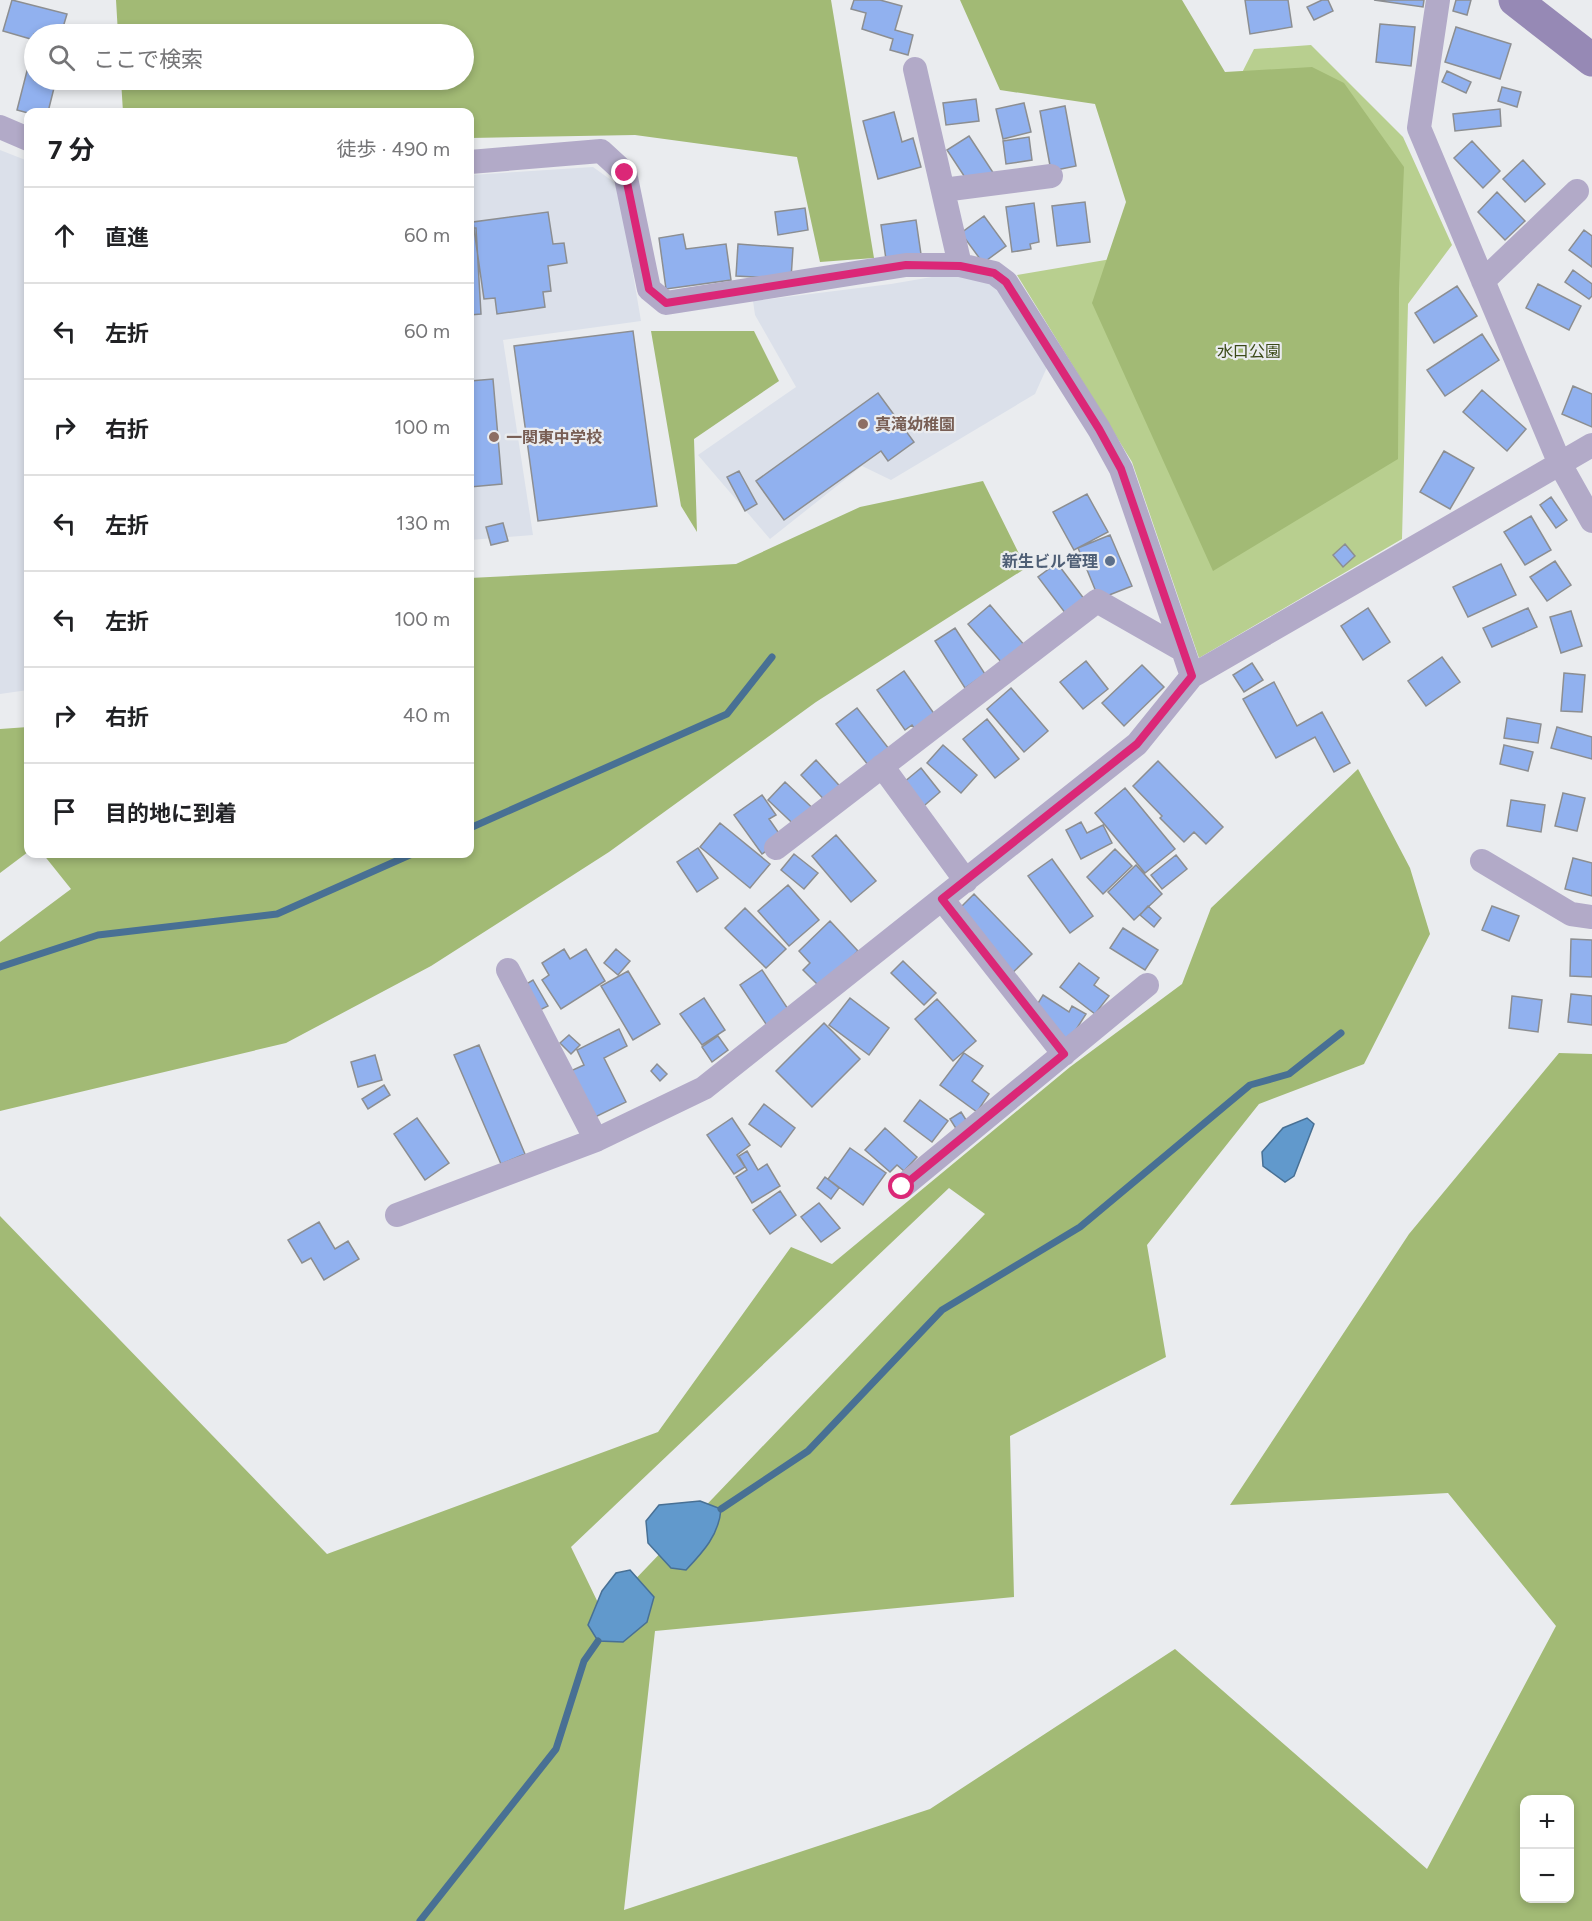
<!DOCTYPE html>
<html lang="ja">
<head>
<meta charset="utf-8">
<style>
  :root { --surface:#fff; --page:#f6f6f6; --text:#202124; --muted:#757577; --line:#e0e0e0 }
  body { margin:0; font-family:Figtree,"Noto Sans JP",sans-serif; background:var(--page); color:var(--text) }
  .controls { position:absolute; right:18px; bottom:18px; display:grid; overflow:hidden; border-radius:12px; box-shadow:0 3px 9px #0003 }
  .controls button { width:54px; height:54px; display:grid; place-items:center; padding:0; border:0; border-bottom:2px solid var(--line); background:var(--surface); color:var(--text); font:30px sans-serif }
  .stop { position:absolute; width:18px; height:18px; margin:-14px; border:4px solid #db2777; border-radius:50%; background:#fff }
  .stop.end { background:#db2777; border-color:#fff; box-shadow:0 2px 6px #0008 }
  .list { margin:0; padding:0; list-style:none }
  h2 { display:flex; justify-content:space-between; align-items:center; height:78px; margin:0; padding:0 24px; font-size:26px }
  h2 small { font-size:20px; font-weight:400; color:var(--muted) }
  .list li { display:grid; grid-template-columns:39px 1fr auto; gap:18px; align-items:center; box-sizing:border-box; height:96px; padding:0 24px; border-top:2px solid var(--line) }
  .list b { display:block; font-size:22px; white-space:nowrap }
  .list em { font-size:20px; font-style:normal; color:var(--muted) }
  .icon { flex:none; width:33px; height:33px; fill:none; stroke:currentColor; stroke-width:2; stroke-linecap:round; stroke-linejoin:round }
  .map { position:relative; flex:none; width:1592px; height:1921px; overflow:hidden }
  .search { position:absolute; background:var(--surface); box-shadow:0 3px 9px #0003; left:24px; top:24px; width:450px; height:66px; display:flex; align-items:center; gap:15px; box-sizing:border-box; padding:0 21px; border-radius:33px; color:var(--muted); font-size:22px }
  .panel { position:absolute; background:var(--surface); box-shadow:0 3px 9px #0003; left:24px; top:108px; width:450px; height:750px; border-radius:12px }
  .map>svg:first-child { display:block }
  .built { fill:#dbe0ea }
  .green { fill:#b8cf8f }
  .forest { fill:#a2ba75; fill-rule:evenodd }
  .water { fill:#6199cc; stroke:#487094; stroke-width:1.5 }
  .lines { fill:none; stroke-linecap:round; stroke-linejoin:round }
  .stream { stroke:#487094; stroke-width:7 }
  .building { fill:#91b1ef; stroke:#8c8e91; stroke-width:1.5 }
  .street { stroke:#b2aac8; stroke-width:24 }
  .secondary { stroke:#9689b5; stroke-width:33 }
  .route { stroke:#db2777; stroke-width:8 }
  .education-dot { fill:#8d6e63; stroke:#eaecef; stroke-width:2 }
  .service-dot { fill:#5c6f8a; stroke:#eaecef; stroke-width:2 }
  .labels { text-anchor:middle; stroke-width:4.5; stroke-linejoin:round; paint-order:stroke }
  .park-label { font-size:16px; fill:#3b4a18; stroke:#eaecef }
  .education-label { font-size:16px; font-weight:bold; fill:#785e54; stroke:#eaecef; text-anchor:start }
  .service-label { font-size:16px; font-weight:bold; fill:#4e5e75; stroke:#eaecef; text-anchor:end }
</style>
</head>
<body>
<div class="map">
<svg width="1592" height="1921" viewBox="0 0 1592 1921">
  <rect width="100%" height="100%" fill="#eaecef"/>
  <!-- built -->
  <path class="built" d="M 0,150 L 28,161 L 28,690 L 0,694 Z
    M 593,167 L 618,185 L 641,321 L 503,340 L 533,535 L 470,540 L 470,175 Z
    M 967,271 L 998,284 L 1048,365 L 1035,394 L 891,480 L 862,466 L 770,539 L 698,455 L 796,387 L 755,315 L 753,301 L 891,284 Z"/>
  <!-- green -->
  <path class="green" d="M 1311,45 L 1403,137 L 1452,245 L 1408,304 L 1402,539 L 1199,658 L 1132,462 L 1017,275 L 1123,257 L 1218,120 L 1254,49 Z"/>
  <!-- forest -->
  <path class="forest" d="M 116,0 L 831,0 L 874,258 L 820,262 L 797,157 L 635,135 L 470,138 L 470,112 L 123,112 L 121,80 L 464,80 L 464,34 L 118,34 Z
    M 960,0 L 1182,0 L 1225,72 L 1312,67 L 1344,83 L 1404,167 L 1399,288 L 1398,459 L 1213,571 L 1092,303 L 1126,202 L 1095,104 L 1000,90 Z
    M 651,331 L 754,331 L 779,381 L 694,439 L 697,532 L 681,506 Z
    M 983,481 L 1026,568 L 816,702 L 609,852 L 431,966 L 286,1043 L 0,1111 L 0,942 L 71,889 L 43,854 L 470,854 L 470,578 L 736,564 L 860,507 Z
    M 28,727 L 28,852 L 0,873 L 0,729 Z
    M 1358,769 L 1410,868 L 1430,934 L 1364,1064 L 1259,1104 L 1147,1245 L 1166,1357 L 1010,1436 L 1014,1597 L 655,1631 L 624,1910 L 930,1809 L 1175,1649 L 1427,1869 L 1556,1626 L 1448,1493 L 1230,1505 L 1409,1234 L 1559,1053 L 1592,1054 L 1592,1921 L 0,1921 L 0,1216 L 327,1554 L 658,1432 L 791,1247 L 832,1264 L 1070,1067 L 1182,984 L 1211,908 ZM 949,1188 L 985,1214 L 603,1613 L 571,1547 ZM 1524,1800 L 1570,1800 L 1570,1898 L 1524,1898 Z"/>
  <!-- water -->
  <path class="water" d="M 1307,1118 L 1314,1124 L 1294,1176 L 1285,1182 L 1263,1166 L 1262,1152 L 1283,1128 Z
    M 700,1501 L 721,1509 C 719,1535 703,1552 686,1570 L 671,1568 L 648,1543 L 646,1521 L 659,1505 Z
    M 630,1570 L 654,1597 L 647,1622 L 623,1642 L 598,1641 L 588,1625 L 602,1591 L 616,1573 Z"/>
  <g class="lines">
    <!-- stream -->
    <path class="stream" d="M 470,828 L 727,714 L 772,657
      M 0,967 L 98,935 L 277,914 L 412,854
      M 721,1509 L 808,1451 L 942,1310 L 1080,1227 L 1250,1085 L 1289,1074 L 1341,1033
      M 420,1921 L 556,1749 L 584,1661 L 598,1641"/>
  </g>
  <!-- building -->
  <path class="building" d="M 12,0 L 67,14 L 61,34 L 34,34 L 34,40 L 3,31 Z
    M 854,0 L 880,0 L 902,6 L 895,30 L 913,35 L 908,55 L 890,50 L 893,39 L 862,29 L 866,13 L 851,9 Z
    M 1245,0 L 1288,0 L 1292,27 L 1250,34 Z
    M 1322,0 L 1328,0 L 1333,11 L 1314,20 L 1307,7 Z
    M 1374,0 L 1424,0 L 1423,7 Z
    M 1456,0 L 1471,0 L 1467,15 L 1453,11 Z
    M 1380,24 L 1415,27 L 1411,66 L 1376,62 Z
    M 1456,27 L 1511,44 L 1500,79 L 1445,62 Z
    M 28,67 L 34,69 L 34,80 L 56,80 L 48,112 L 28,113 L 17,110 Z
    M 1447,71 L 1471,82 L 1466,93 L 1442,82 Z
    M 1502,87 L 1521,92 L 1517,107 L 1498,101 Z
    M 976,99 L 979,121 L 946,125 L 943,103 Z
    M 1024,103 L 1031,132 L 1003,139 L 996,109 Z
    M 1065,106 L 1076,166 L 1051,171 L 1040,111 Z
    M 1500,109 L 1501,126 L 1455,131 L 1453,114 Z
    M 894,112 L 902,142 L 913,138 L 921,167 L 878,179 L 863,121 Z
    M 969,136 L 996,177 L 974,191 L 947,150 Z
    M 1029,137 L 1032,160 L 1006,164 L 1003,141 Z
    M 1472,141 L 1500,171 L 1483,188 L 1454,158 Z
    M 1523,160 L 1545,184 L 1525,202 L 1503,179 Z
    M 1497,192 L 1525,221 L 1505,240 L 1478,212 Z
    M 1085,202 L 1090,242 L 1057,246 L 1052,206 Z
    M 1034,203 L 1039,242 L 1030,244 L 1031,249 L 1012,252 L 1006,207 Z
    M 805,208 L 808,230 L 778,235 L 775,212 Z
    M 548,212 L 553,244 L 564,243 L 567,263 L 548,266 L 551,291 L 543,292 L 545,307 L 497,314 L 495,298 L 484,299 L 473,222 Z
    M 984,216 L 1006,246 L 983,263 L 961,233 Z
    M 916,220 L 923,268 L 888,273 L 881,225 Z
    M 470,228 L 476,228 L 481,314 L 470,315 Z
    M 1584,230 L 1592,236 L 1592,267 L 1569,250 Z
    M 683,234 L 686,249 L 726,244 L 731,280 L 666,289 L 659,238 Z
    M 738,244 L 793,248 L 791,279 L 736,276 Z
    M 1573,270 L 1592,284 L 1592,296 L 1589,299 L 1565,282 Z
    M 1538,284 L 1581,306 L 1569,330 L 1526,308 Z
    M 1457,286 L 1477,316 L 1434,343 L 1415,313 Z
    M 633,331 L 657,506 L 538,521 L 514,346 Z
    M 1482,334 L 1499,360 L 1445,396 L 1427,370 Z
    M 493,379 L 502,484 L 470,487 L 470,381 Z
    M 1573,386 L 1592,394 L 1592,427 L 1562,414 Z
    M 1482,390 L 1526,429 L 1507,451 L 1463,412 Z
    M 878,393 L 914,442 L 888,461 L 881,451 L 784,520 L 756,481 Z
    M 1444,451 L 1474,468 L 1450,509 L 1420,492 Z
    M 739,471 L 757,504 L 745,511 L 727,477 Z
    M 1087,494 L 1108,532 L 1074,550 L 1053,512 Z
    M 1551,497 L 1567,520 L 1556,528 L 1540,505 Z
    M 1531,516 L 1551,550 L 1525,565 L 1504,532 Z
    M 503,523 L 508,541 L 491,545 L 486,527 Z
    M 1110,535 L 1132,586 L 1099,599 L 1078,548 Z
    M 1345,544 L 1355,556 L 1343,567 L 1333,555 Z
    M 1555,561 L 1571,585 L 1547,601 L 1530,577 Z
    M 1057,563 L 1088,604 L 1069,618 L 1038,577 Z
    M 1501,564 L 1516,595 L 1468,617 L 1453,587 Z
    M 990,605 L 1031,653 L 1009,671 L 968,624 Z
    M 1368,608 L 1390,642 L 1363,660 L 1341,626 Z
    M 1528,608 L 1537,627 L 1492,647 L 1483,628 Z
    M 1571,611 L 1582,646 L 1561,653 L 1550,617 Z
    M 955,628 L 985,674 L 965,688 L 935,641 Z
    M 1442,657 L 1460,682 L 1426,706 L 1408,681 Z
    M 1086,661 L 1108,689 L 1083,709 L 1060,682 Z
    M 1252,663 L 1263,680 L 1244,692 L 1233,675 Z
    M 1142,665 L 1164,687 L 1124,726 L 1102,703 Z
    M 904,671 L 940,722 L 920,737 L 912,725 L 905,730 L 877,690 Z
    M 1564,673 L 1585,675 L 1582,712 L 1561,711 Z
    M 1274,682 L 1297,726 L 1322,712 L 1350,763 L 1334,772 L 1315,737 L 1276,758 L 1243,699 Z
    M 1011,688 L 1048,731 L 1024,752 L 987,709 Z
    M 857,708 L 893,754 L 872,770 L 836,724 Z
    M 1507,718 L 1541,724 L 1538,743 L 1504,738 Z
    M 987,719 L 1019,759 L 995,778 L 963,739 Z
    M 1557,727 L 1592,737 L 1592,759 L 1551,748 Z
    M 943,745 L 977,775 L 961,793 L 927,763 Z
    M 1504,745 L 1533,752 L 1528,771 L 1500,764 Z
    M 816,760 L 847,794 L 832,808 L 801,775 Z
    M 1158,761 L 1223,827 L 1206,844 L 1194,832 L 1184,842 L 1160,818 L 1162,816 L 1133,786 Z
    M 921,768 L 940,792 L 918,811 L 898,787 Z
    M 785,782 L 821,816 L 804,834 L 768,800 Z
    M 1125,788 L 1175,849 L 1145,873 L 1095,813 Z
    M 1563,793 L 1585,798 L 1577,831 L 1555,826 Z
    M 762,795 L 776,815 L 769,819 L 783,839 L 762,854 L 734,815 Z
    M 1511,800 L 1545,805 L 1541,832 L 1507,826 Z
    M 1081,822 L 1087,833 L 1103,825 L 1112,843 L 1081,859 L 1066,830 Z
    M 720,823 L 770,864 L 750,888 L 700,847 Z
    M 836,835 L 876,881 L 851,902 L 812,856 Z
    M 698,848 L 718,878 L 697,892 L 677,862 Z
    M 1115,849 L 1132,866 L 1103,894 L 1087,877 Z
    M 794,854 L 818,873 L 804,889 L 781,870 Z
    M 1176,855 L 1187,869 L 1162,889 L 1151,875 Z
    M 1573,858 L 1592,863 L 1592,896 L 1565,889 Z
    M 1052,859 L 1093,916 L 1070,933 L 1028,876 Z
    M 1136,865 L 1162,894 L 1134,920 L 1108,892 Z
    M 788,885 L 819,920 L 789,946 L 758,911 Z
    M 974,894 L 1032,954 L 1005,980 L 948,920 Z
    M 1148,906 L 1161,918 L 1154,927 L 1140,915 Z
    M 1492,906 L 1519,916 L 1509,941 L 1482,930 Z
    M 745,908 L 786,949 L 766,968 L 725,928 Z
    M 830,921 L 858,951 L 820,987 L 803,970 L 810,963 L 799,951 Z
    M 1123,928 L 1158,950 L 1145,970 L 1110,948 Z
    M 1571,939 L 1592,940 L 1592,977 L 1570,976 Z
    M 564,949 L 570,959 L 586,949 L 605,981 L 561,1009 L 542,980 L 549,975 L 542,963 Z
    M 616,949 L 630,961 L 618,975 L 604,963 Z
    M 903,961 L 936,993 L 924,1005 L 891,973 Z
    M 1079,963 L 1099,978 L 1094,985 L 1109,996 L 1095,1014 L 1060,987 Z
    M 762,970 L 790,1012 L 768,1027 L 740,985 Z
    M 628,971 L 660,1024 L 633,1040 L 601,986 Z
    M 533,980 L 548,1006 L 532,1014 L 518,989 Z
    M 1571,994 L 1592,996 L 1592,1025 L 1568,1022 Z
    M 1043,995 L 1069,1012 L 1072,1006 L 1086,1014 L 1068,1042 L 1029,1018 Z
    M 1512,996 L 1542,1000 L 1538,1032 L 1509,1028 Z
    M 704,998 L 725,1030 L 702,1045 L 680,1014 Z
    M 850,998 L 889,1028 L 869,1055 L 829,1025 Z
    M 937,999 L 976,1041 L 953,1061 L 915,1019 Z
    M 824,1023 L 860,1059 L 812,1107 L 776,1071 Z
    M 619,1029 L 627,1046 L 604,1058 L 626,1102 L 589,1120 L 566,1073 L 584,1065 L 577,1050 Z
    M 569,1035 L 580,1045 L 571,1054 L 560,1043 Z
    M 718,1036 L 728,1050 L 712,1062 L 702,1047 Z
    M 479,1045 L 525,1154 L 501,1164 L 454,1055 Z
    M 964,1053 L 983,1066 L 972,1081 L 989,1094 L 977,1112 L 940,1085 Z
    M 375,1055 L 382,1080 L 358,1087 L 351,1062 Z
    M 657,1064 L 667,1074 L 660,1081 L 651,1071 Z
    M 384,1085 L 390,1095 L 368,1109 L 362,1099 Z
    M 920,1100 L 948,1121 L 932,1142 L 904,1121 Z
    M 764,1104 L 795,1128 L 781,1147 L 749,1124 Z
    M 961,1112 L 973,1131 L 962,1138 L 950,1119 Z
    M 417,1118 L 449,1163 L 425,1180 L 394,1134 Z
    M 732,1118 L 750,1145 L 737,1155 L 745,1167 L 734,1174 L 707,1135 Z
    M 885,1128 L 917,1157 L 904,1171 L 897,1165 L 890,1172 L 865,1150 Z
    M 850,1148 L 886,1173 L 863,1205 L 828,1179 Z
    M 747,1151 L 758,1170 L 767,1164 L 780,1186 L 752,1203 L 736,1177 L 747,1170 L 739,1156 Z
    M 825,1177 L 839,1188 L 831,1199 L 817,1188 Z
    M 780,1191 L 796,1215 L 770,1234 L 753,1210 Z
    M 819,1203 L 840,1228 L 821,1242 L 801,1217 Z
    M 319,1222 L 335,1249 L 348,1241 L 359,1259 L 324,1280 L 311,1258 L 302,1263 L 288,1240 Z"/>
  <g class="lines">
    <!-- street -->
    <path class="street" d="M 1438,0 L 1419,128 L 1560,464 L 1592,521
      M 915,69 L 960,265
      M 0,127 L 28,139
      M 470,162 L 601,151 L 625,173 L 649,289 L 666,303 L 906,265 L 960,265 L 994,273 L 1006,282 L 1099,429 L 1121,469 L 1192,676 L 1592,445
      M 943,190 L 1051,176
      M 1483,281 L 1577,191
      M 882,766 L 966,881
      M 776,848 L 1097,601 L 1183,650
      M 1482,861 L 1571,914 L 1592,917
      M 942,899 L 1064,1054
      M 508,970 L 596,1140
      M 902,1187 L 1147,985
      M 397,1215 L 596,1140 L 704,1088 L 1137,744 L 1192,676"/>
    <!-- secondary -->
    <path class="secondary" d="M 1515,0 L 1592,60"/>
  </g>
  <g class="lines">
    <!-- route -->
    <path class="route" d="M 625,173 L 649,289 L 666,303 L 906,265 L 960,266 L 994,273 L 1006,282 L 1099,429 L 1121,469 L 1192,676 L 1137,744 L 942,899 L 1064,1054 L 902,1187"/>
  </g>
  <!-- markers -->
  <g class="education-dot">
    <circle cx="863" cy="424" r="6"/>
    <circle cx="494" cy="437" r="6"/>
  </g>
  <circle class="service-dot" cx="1110" cy="561" r="6"/>
  <g class="labels">
    <!-- park labels -->
    <g class="park-label">
      <text x="1249" y="357">水口公園</text>
    </g>
    <!-- education labels -->
    <g class="education-label">
      <text x="875" y="430">真滝幼稚園</text>
      <text x="506" y="443">一関東中学校</text>
    </g>
    <!-- service labels -->
    <g class="service-label">
      <text x="1098" y="567">新生ビル管理</text>
    </g>
  </g>
</svg>
<div class="controls">
<button>+</button>
<button>−</button>
</div>
<div class="stop" style="left:902px;top:1187px"></div>
<div class="stop end" style="left:625px;top:173px"></div>
<div class="search"><svg class="icon" aria-label="search" viewBox="0 0 24 24"><circle cx="10" cy="10" r="6"/><path d="M15 15l6 6"/></svg>ここで検索</div>
<section class="panel">
<h2>7 分<small>徒歩 · 490 m</small></h2>
<ul class="list">
<li><svg class="icon" aria-label="ahead" viewBox="0 0 24 24"><path d="M12 20V5M6 11l6-6 6 6"/></svg><div><b>直進</b></div><em>60 m</em></li>
<li><svg class="icon" aria-label="left" viewBox="0 0 24 24"><path d="M17 20v-9H6M10 6l-5 5 5 5"/></svg><div><b>左折</b></div><em>60 m</em></li>
<li><svg class="icon" aria-label="right" viewBox="0 0 24 24"><path d="M7 20v-9h11M14 6l5 5-5 5"/></svg><div><b>右折</b></div><em>100 m</em></li>
<li><svg class="icon" aria-label="left" viewBox="0 0 24 24"><path d="M17 20v-9H6M10 6l-5 5 5 5"/></svg><div><b>左折</b></div><em>130 m</em></li>
<li><svg class="icon" aria-label="left" viewBox="0 0 24 24"><path d="M17 20v-9H6M10 6l-5 5 5 5"/></svg><div><b>左折</b></div><em>100 m</em></li>
<li><svg class="icon" aria-label="right" viewBox="0 0 24 24"><path d="M7 20v-9h11M14 6l5 5-5 5"/></svg><div><b>右折</b></div><em>40 m</em></li>
<li><svg class="icon" aria-label="arrive" viewBox="0 0 24 24"><path d="M6 21V4h12l-3 4 3 4H6"/></svg><div><b>目的地に到着</b></div></li>
</ul>
</section>
</div>
</body>
</html>
